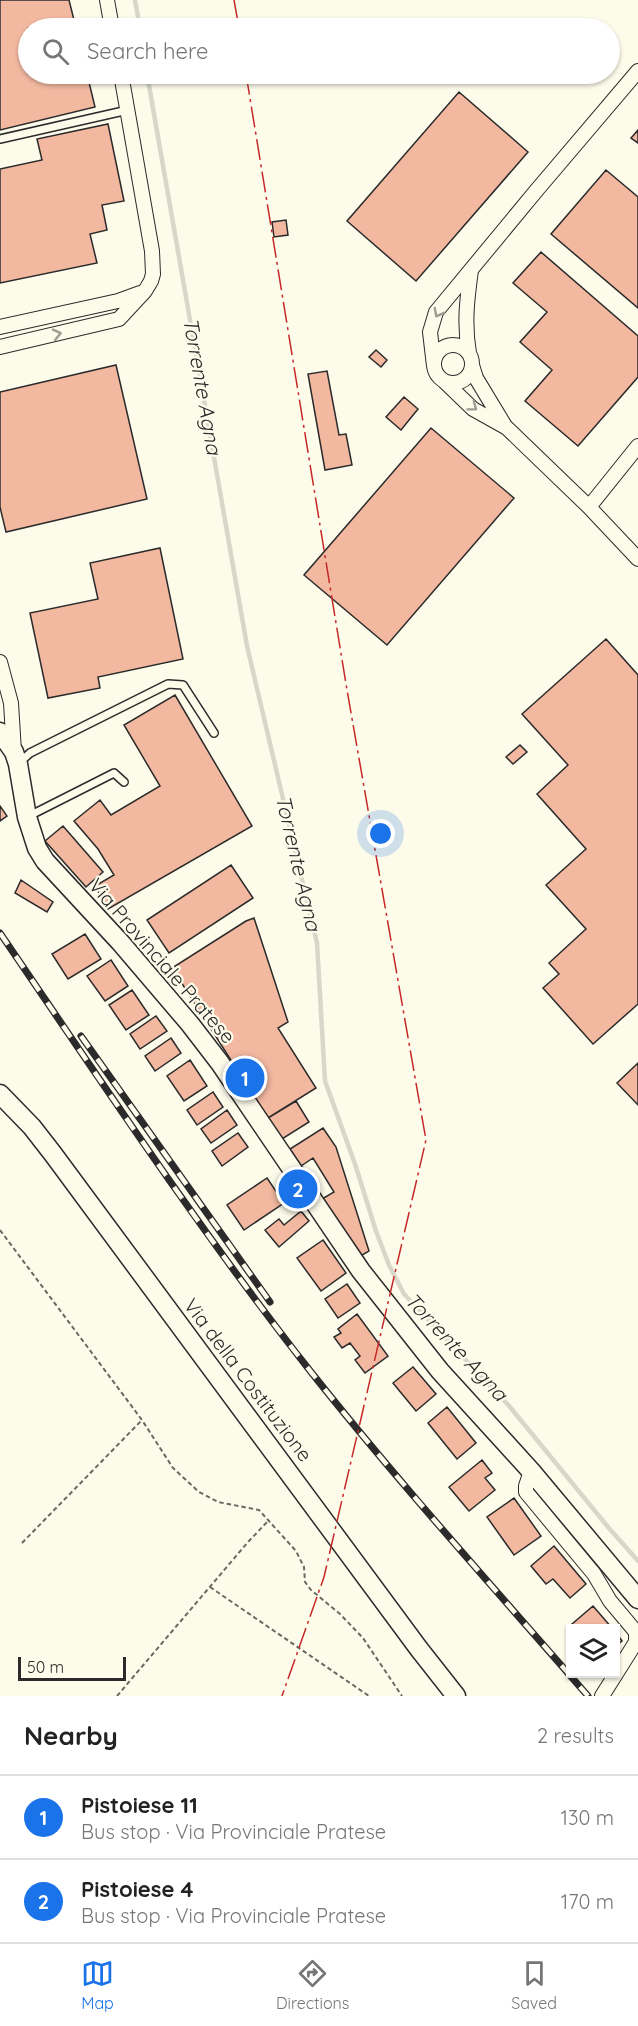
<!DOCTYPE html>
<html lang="en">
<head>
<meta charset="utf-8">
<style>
  :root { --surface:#fff; --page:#f6f6f6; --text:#222; --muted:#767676; --line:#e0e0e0; --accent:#1a73e8 }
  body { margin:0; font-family:Quicksand,sans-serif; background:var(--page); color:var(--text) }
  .controls { position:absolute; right:18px; bottom:18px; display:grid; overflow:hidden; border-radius:0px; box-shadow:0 2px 4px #0004 }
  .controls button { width:54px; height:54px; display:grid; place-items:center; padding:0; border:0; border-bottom:2px solid var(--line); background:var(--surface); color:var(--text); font:30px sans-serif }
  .scale { position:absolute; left:18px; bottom:15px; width:108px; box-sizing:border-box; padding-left:6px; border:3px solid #2b2b2b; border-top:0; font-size:16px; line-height:21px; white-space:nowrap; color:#2b2b2b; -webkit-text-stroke:4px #fdfbea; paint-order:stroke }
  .you { position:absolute; left:381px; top:834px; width:21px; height:21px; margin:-15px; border:4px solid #fff; border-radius:50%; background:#1a73e8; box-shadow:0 0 0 9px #1a73e833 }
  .badge { display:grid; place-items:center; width:39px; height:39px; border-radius:50%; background:var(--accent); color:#fff; font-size:20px; font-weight:700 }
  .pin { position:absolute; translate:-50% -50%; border:3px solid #fff; box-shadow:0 2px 6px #0006 }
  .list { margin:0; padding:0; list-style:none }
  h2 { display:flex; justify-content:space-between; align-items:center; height:78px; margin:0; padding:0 24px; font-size:26px }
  h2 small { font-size:20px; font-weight:400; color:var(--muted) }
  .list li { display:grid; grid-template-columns:39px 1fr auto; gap:18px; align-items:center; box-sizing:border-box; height:84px; padding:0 24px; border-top:2px solid var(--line) }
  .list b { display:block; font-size:22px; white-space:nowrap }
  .list p { margin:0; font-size:20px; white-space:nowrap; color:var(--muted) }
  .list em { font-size:20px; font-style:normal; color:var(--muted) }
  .icon { flex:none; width:33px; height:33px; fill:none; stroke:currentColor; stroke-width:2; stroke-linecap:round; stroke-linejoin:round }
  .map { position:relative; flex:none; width:638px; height:1696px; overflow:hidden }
  .search { position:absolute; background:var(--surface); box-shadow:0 2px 4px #0004; left:18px; right:18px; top:18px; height:66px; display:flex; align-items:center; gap:15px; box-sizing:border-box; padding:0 21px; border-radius:33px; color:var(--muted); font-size:22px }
  .sheet { height:246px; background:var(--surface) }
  nav { display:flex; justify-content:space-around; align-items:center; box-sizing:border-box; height:84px; border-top:2px solid var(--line); background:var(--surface); font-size:16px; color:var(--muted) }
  nav a { display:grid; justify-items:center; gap:3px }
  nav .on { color:var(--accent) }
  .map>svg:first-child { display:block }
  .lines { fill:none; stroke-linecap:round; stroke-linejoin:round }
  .stream { stroke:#d8d7c9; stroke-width:4.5 }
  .building { fill:#f2b8a0; stroke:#2b2b2b; stroke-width:1.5 }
  .lane-casing { stroke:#2b2b2b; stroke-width:10 }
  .street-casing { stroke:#2b2b2b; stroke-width:16 }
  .secondary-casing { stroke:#2b2b2b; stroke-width:21 }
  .path { stroke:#6a6964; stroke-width:2; stroke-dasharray:4.5 3; stroke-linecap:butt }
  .lane { stroke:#fdfbea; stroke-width:7 }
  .street { stroke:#fdfbea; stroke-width:14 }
  .secondary { stroke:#fdfbea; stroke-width:18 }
  .rail-casing { stroke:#2b2b2b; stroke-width:7 }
  .rail { stroke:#fdfbea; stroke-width:4.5; stroke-dasharray:14; stroke-linecap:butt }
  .power { stroke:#c62828; stroke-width:1.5; stroke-dasharray:21 4.5 3 4.5; stroke-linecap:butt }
  .oneway { stroke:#9e9d94 }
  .labels { text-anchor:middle; stroke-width:4.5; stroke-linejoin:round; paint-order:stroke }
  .street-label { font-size:20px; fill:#2b2b2b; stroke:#fdfbea }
  .water-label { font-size:21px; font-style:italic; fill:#2b2b2b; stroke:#fdfbea }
</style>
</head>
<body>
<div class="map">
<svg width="638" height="1696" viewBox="0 0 638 1696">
  <rect width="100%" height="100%" fill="#fdfbea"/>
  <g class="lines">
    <!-- stream -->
    <path class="stream" d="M 135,0 L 140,28
      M 147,74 L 247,646 L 317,943 L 325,1081 L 355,1164 L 376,1231 L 389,1265 L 404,1294 L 510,1407 L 608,1527 L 638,1561"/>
  </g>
  <!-- building -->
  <path class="building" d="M 0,0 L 69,0 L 76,28 L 28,28 L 28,74 L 87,74 L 95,107 L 0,130 Z
    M 459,92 L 528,152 L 416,281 L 347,221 Z
    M 108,124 L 124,201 L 102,205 L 107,230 L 90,234 L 97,263 L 0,283 L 0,169 L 42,160 L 37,139 Z
    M 638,130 L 638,143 L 631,138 Z
    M 606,170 L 638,197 L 638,308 L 551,234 Z
    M 286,220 L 288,235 L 274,237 L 272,222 Z
    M 541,252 L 638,336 L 638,377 L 578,446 L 525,401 L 552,370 L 520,342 L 547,312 L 513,283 Z
    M 376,350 L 387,360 L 381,367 L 369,357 Z
    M 116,365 L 147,499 L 6,532 L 0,507 L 0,392 Z
    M 327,371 L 339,435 L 346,434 L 352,465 L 325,470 L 308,374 Z
    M 404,397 L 418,409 L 401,430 L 386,417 Z
    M 431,428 L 514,498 L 387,645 L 304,575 Z
    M 160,548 L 183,659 L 98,677 L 100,688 L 48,698 L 30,613 L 98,599 L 90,563 Z
    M 606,639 L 638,675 L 638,1004 L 593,1044 L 543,988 L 559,974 L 549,963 L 586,929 L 546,885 L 586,849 L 537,794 L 568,765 L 522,714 Z
    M 175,695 L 252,826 L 108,909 L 95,886 L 114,875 L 98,849 L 74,821 L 100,800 L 111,815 L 160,786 L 124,725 Z
    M 520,745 L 527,752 L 513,764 L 506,757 Z
    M 0,806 L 7,816 L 0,821 Z
    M 63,826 L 103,872 L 86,887 L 45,841 Z
    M 231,865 L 253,898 L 169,953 L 147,920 Z
    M 21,880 L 53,902 L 47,912 L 15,893 Z
    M 254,918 L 288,1022 L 278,1028 L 316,1088 L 268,1118 L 172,968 L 246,921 Z
    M 85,934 L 101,959 L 68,979 L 52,954 Z
    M 111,960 L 128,986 L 105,1001 L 87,976 Z
    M 132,990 L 149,1015 L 126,1030 L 109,1005 Z
    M 156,1016 L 167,1031 L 140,1049 L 130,1034 Z
    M 171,1038 L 181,1053 L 155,1071 L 145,1056 Z
    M 190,1060 L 207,1086 L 184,1101 L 167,1076 Z
    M 638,1063 L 638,1105 L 617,1083 Z
    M 213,1092 L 223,1107 L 197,1125 L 187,1110 Z
    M 296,1101 L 309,1122 L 282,1139 L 268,1118 Z
    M 227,1110 L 237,1125 L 211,1143 L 201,1129 Z
    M 323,1128 L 336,1147 L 369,1251 L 359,1257 L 322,1199 L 334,1192 L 313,1158 L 301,1166 L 290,1149 Z
    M 238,1133 L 248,1147 L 222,1166 L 212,1151 Z
    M 267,1178 L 284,1203 L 244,1230 L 227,1205 Z
    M 301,1211 L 309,1221 L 279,1247 L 265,1230 L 279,1219 L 284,1225 Z
    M 323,1240 L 346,1273 L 321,1291 L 297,1258 Z
    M 347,1284 L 360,1303 L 338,1318 L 325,1299 Z
    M 357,1314 L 388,1356 L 365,1373 L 355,1360 L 360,1356 L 350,1343 L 342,1348 L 334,1337 L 341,1333 L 338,1329 Z
    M 413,1367 L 436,1394 L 416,1411 L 393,1383 Z
    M 447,1407 L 476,1443 L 457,1459 L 428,1423 Z
    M 482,1460 L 492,1473 L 485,1478 L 495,1490 L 469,1511 L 449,1487 Z
    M 514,1498 L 541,1536 L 514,1555 L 487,1517 Z
    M 554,1546 L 586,1584 L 570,1598 L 553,1579 L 546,1584 L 531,1566 Z
    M 593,1606 L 612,1628 L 576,1628 L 572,1624 Z
    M 616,1633 L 622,1641 L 616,1646 Z"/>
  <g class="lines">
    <!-- lane casing -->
    <g class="lane-casing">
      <path id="lane" d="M 0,139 L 128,110
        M 20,762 L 30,753 L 168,684 L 183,685 L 214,733
        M 29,816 L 114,773 L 124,782"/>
    </g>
    <!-- street casing -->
    <g class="street-casing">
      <path id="street" d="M 107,0 L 112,28
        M 0,327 L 118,301 L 140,293
        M434 364a19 19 0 1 1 38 0a19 19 0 1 1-38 0Z
        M 0,347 L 119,319 L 145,291 L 151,281 L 153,274 L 152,251 L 121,74
        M 469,353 C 464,323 467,300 471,270
        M 472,365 L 476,378 L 505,426
        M 434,366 L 430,332 L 436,312 L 536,191 L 638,71
        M 444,381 L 473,409 L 507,428 L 589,507 L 638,559
        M 589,507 L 638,446
        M 0,662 L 11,703 L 14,752
        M 531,1471 L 526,1486 L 526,1492 L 594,1574 L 610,1601 L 636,1632 L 636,1642 L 602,1696"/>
    </g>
    <!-- secondary casing -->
    <g class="secondary-casing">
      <path id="secondary" d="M 0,732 L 14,752 L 18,764 L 27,817 L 37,848 L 45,861 L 120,942 L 190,1024 L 220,1063 L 361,1271 L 440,1371 L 531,1471 L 638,1599
        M 0,1094 L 32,1127 L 53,1154 L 419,1649 L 456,1696"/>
    </g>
    <!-- path -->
    <path class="path" d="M 0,1230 L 142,1420 L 173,1468 L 199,1492 L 218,1502 L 259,1510 L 296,1551 L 304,1567 L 305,1582 L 311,1590 L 340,1614 L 363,1638 L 402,1696
      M 22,1543 L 142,1420
      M 210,1587 L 369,1696
      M 117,1696 L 248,1542 L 268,1521"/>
    <!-- lane -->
    <use href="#lane" class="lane"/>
    <!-- street -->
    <use href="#street" class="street"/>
    <!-- secondary -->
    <use href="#secondary" class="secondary"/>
    <!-- rail casing -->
    <g class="rail-casing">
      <path id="rail" d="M 0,933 C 101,1081 200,1231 311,1372 C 399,1483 495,1589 588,1696
        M 81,1036 L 270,1302"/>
    </g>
    <!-- rail -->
    <use href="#rail" class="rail"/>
    <!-- power -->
    <path class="power" d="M 234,0 L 239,28
      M 246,74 L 347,690 L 426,1140 L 324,1577 L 282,1696"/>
  </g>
  <!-- one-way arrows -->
  <defs><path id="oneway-chevron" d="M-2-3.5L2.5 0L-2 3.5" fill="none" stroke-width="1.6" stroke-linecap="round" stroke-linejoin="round" transform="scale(1.5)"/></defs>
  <g class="oneway">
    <use href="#oneway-chevron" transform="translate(438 313) rotate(118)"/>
    <use href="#oneway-chevron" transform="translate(57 334) rotate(-13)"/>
    <use href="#oneway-chevron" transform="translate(473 407) rotate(37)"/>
  </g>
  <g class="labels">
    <!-- street labels -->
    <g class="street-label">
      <text transform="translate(162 961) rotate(49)" y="7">Via Provinciale Pratese</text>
      <text transform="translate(248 1380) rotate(53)" y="7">Via della Costituzione</text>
    </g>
    <!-- water labels -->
    <g class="water-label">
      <text transform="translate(202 386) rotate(80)" y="7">Torrente Agna</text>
      <text transform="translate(298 863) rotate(77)" y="7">Torrente Agna</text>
      <text transform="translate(456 1347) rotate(47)" y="7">Torrente Agna</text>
    </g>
  </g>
</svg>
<div class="controls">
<button><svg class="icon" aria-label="layers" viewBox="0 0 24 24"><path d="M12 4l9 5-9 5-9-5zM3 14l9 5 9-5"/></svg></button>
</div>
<div class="scale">50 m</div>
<div class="you"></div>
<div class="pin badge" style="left:245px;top:1078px">1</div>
<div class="pin badge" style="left:298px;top:1189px">2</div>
<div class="search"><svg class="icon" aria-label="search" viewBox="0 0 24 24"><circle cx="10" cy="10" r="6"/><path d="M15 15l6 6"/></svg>Search here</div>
</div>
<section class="sheet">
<h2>Nearby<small>2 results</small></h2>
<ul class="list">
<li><span class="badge">1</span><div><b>Pistoiese 11</b><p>Bus stop · Via Provinciale Pratese</p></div><em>130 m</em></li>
<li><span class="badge">2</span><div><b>Pistoiese 4</b><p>Bus stop · Via Provinciale Pratese</p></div><em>170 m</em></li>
</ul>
</section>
<nav>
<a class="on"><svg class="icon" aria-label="map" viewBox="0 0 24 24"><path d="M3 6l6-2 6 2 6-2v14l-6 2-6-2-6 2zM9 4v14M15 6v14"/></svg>Map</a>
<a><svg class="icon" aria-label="directions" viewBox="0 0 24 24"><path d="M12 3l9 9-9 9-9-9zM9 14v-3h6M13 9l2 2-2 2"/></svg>Directions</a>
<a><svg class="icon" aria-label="saved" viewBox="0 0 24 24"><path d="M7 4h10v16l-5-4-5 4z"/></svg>Saved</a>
</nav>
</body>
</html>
